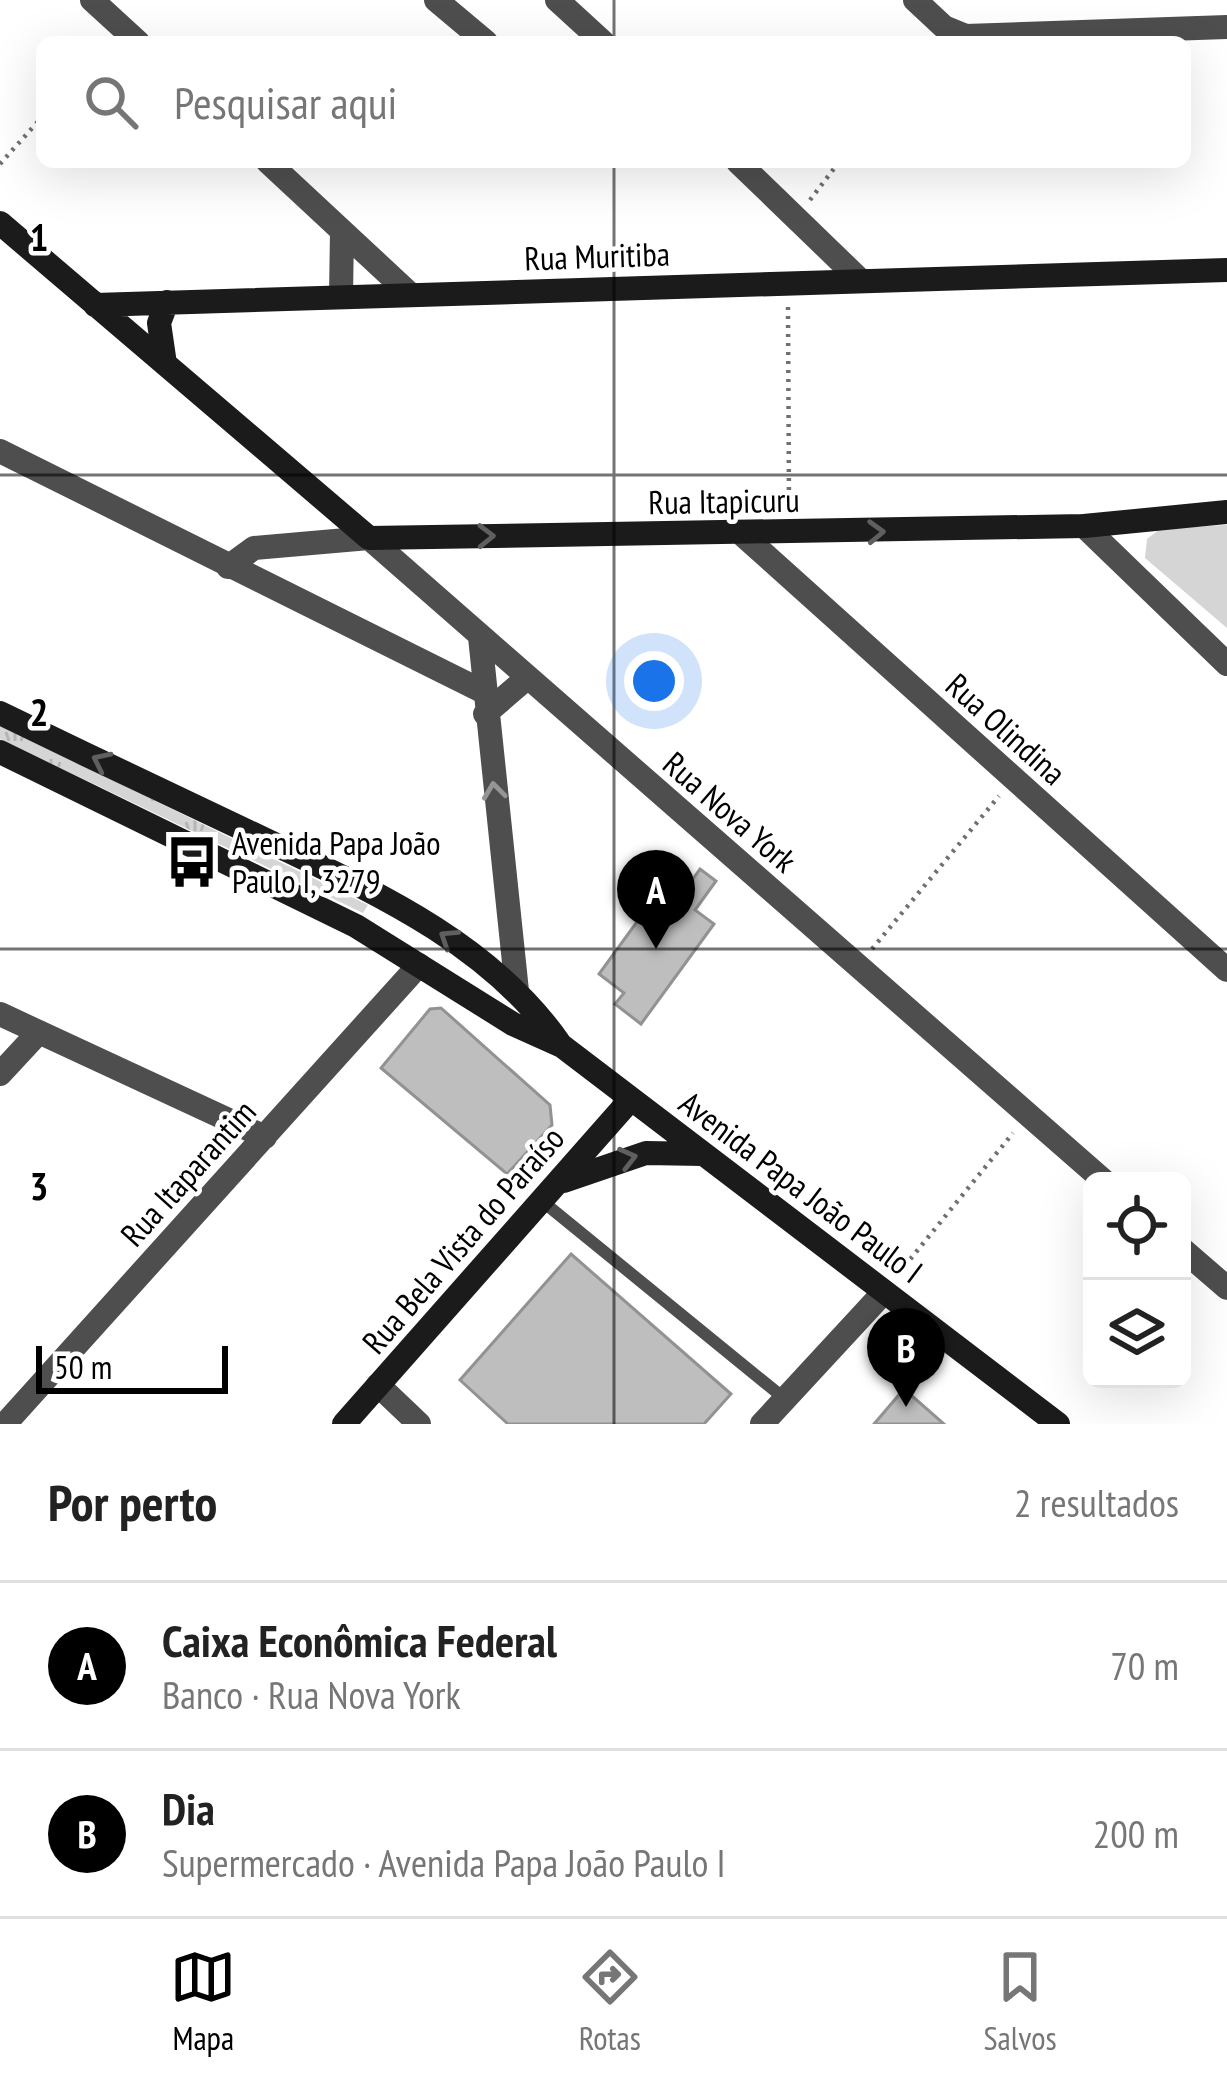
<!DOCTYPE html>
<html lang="pt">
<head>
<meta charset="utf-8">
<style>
  :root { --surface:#fff; --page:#f2f2f2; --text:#222; --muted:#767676; --line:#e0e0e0; --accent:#000 }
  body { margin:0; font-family:"PT Sans Narrow",sans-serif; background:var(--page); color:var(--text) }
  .controls { position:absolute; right:36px; bottom:36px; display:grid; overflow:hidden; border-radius:18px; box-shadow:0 12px 48px #0002 }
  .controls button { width:108px; height:108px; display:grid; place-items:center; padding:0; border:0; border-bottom:3px solid var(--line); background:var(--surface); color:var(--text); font:60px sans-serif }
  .scale { position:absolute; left:36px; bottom:30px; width:192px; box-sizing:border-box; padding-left:12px; border:6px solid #000; border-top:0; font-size:33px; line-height:42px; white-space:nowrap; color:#000; -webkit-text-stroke:9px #fff; paint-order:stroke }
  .you { position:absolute; left:654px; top:681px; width:42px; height:42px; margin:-30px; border:9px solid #fff; border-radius:50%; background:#1a73e8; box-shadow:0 0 0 18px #1a73e833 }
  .badge { display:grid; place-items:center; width:78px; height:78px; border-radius:50%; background:var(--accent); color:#fff; font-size:39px; font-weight:700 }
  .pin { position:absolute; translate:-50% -99px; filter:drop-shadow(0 3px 6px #0008) }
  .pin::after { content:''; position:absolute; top:63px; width:42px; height:36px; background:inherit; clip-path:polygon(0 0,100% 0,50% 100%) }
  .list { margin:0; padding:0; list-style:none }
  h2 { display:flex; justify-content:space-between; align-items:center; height:156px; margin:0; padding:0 48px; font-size:51px }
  h2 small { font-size:39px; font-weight:400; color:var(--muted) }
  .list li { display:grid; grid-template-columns:78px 1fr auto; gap:36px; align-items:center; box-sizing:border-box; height:168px; padding:0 48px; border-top:3px solid var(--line) }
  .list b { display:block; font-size:45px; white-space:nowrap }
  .list p { margin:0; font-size:39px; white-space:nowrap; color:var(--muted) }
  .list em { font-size:39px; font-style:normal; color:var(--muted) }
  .icon { flex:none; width:66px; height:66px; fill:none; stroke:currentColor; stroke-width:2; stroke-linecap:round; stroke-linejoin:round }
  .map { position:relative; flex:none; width:1227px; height:1424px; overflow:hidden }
  .search { position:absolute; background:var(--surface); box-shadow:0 12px 48px #0002; left:36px; right:36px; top:36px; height:132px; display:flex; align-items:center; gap:30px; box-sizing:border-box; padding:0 42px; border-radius:18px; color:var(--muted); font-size:45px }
  .sheet { height:492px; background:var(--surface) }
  nav { display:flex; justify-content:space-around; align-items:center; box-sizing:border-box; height:168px; border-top:3px solid var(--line); background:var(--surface); font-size:33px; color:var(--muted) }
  nav a { display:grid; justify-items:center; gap:6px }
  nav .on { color:var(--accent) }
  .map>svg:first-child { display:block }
  .grass { fill:url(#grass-tufts) }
  .park { fill:#d5d5d5 }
  .building { fill:#bebebe; stroke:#929292; stroke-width:3 }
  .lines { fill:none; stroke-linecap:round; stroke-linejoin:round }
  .path { stroke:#707070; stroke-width:4.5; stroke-dasharray:3 6; stroke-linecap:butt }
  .lane { stroke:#4e4e4e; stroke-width:12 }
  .street { stroke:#4e4e4e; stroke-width:24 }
  .secondary { stroke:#1b1b1b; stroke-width:24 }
  .oneway { stroke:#5f5f5f }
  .oneway2 { stroke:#959595 }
  .grid { fill:none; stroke:#000; stroke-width:3; stroke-opacity:0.55 }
  .labels { text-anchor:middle; stroke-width:9; stroke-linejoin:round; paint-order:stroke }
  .street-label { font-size:33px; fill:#000; stroke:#fff }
  .poi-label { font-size:33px; fill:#000; stroke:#fff; text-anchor:start }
  .grid-label { font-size:39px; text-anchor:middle; font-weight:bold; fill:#000; stroke:#fff; stroke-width:9; stroke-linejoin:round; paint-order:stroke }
</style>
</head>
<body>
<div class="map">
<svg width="1227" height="1424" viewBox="0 0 1227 1424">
  <defs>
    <pattern id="grass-tufts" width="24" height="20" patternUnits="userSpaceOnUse" patternTransform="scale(3)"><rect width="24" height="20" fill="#d5d5d5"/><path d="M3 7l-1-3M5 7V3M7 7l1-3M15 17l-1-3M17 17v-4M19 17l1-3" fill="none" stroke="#b5b5b5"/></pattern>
  </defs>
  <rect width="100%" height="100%" fill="#fff"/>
  <!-- grass -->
  <path class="grass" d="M 0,726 L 39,744 L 368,905 L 363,913 L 0,739 Z"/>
  <!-- park -->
  <path class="park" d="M 1227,525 L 1227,628 L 1145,558 L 1147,539 L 1160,529 Z"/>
  <!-- building -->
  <path class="building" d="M 700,869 L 716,881 L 695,910 L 714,924 L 641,1024 L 615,1004 L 624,993 L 599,974 L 663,886 L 679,898 Z
    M 441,1008 L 550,1105 L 552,1125 L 507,1174 L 381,1068 L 430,1009 Z
    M 571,1254 L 731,1394 L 704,1424 L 508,1424 L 460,1380 Z
    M 904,1389 L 944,1424 L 874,1424 Z"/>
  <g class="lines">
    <!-- path -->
    <path class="path" d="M 0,164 L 42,117
      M 810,200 L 839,162
      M 788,307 L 789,505
      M 872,949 L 999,796
      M 899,1273 L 1013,1133"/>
    <!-- lane -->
    <path class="lane" d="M 542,1201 L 785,1399"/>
    <!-- street -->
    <path class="street" d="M 92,0 L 138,42
      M 436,0 L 486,42
      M 557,0 L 603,42
      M 915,0 L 944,27 L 966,36 L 1227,27
      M 268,162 L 411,295
      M 738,162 L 860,280
      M 341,297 L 342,231
      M 0,451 L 484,692
      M 1084,526 L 1227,664
      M 744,536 L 1227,970
      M 228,567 L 254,548 L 369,538 L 1104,1181
      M 480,637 L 517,991
      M 485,714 L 527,678
      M 0,1014 L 265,1137
      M 0,1074 L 38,1033
      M 1182,1249 L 1227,1288
      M 378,1385 L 419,1424
      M 5,1424 L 419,965
      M 762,1424 L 884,1292"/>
    <!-- secondary -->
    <path class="secondary" d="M 0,223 L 369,538 L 1084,526 L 1227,512
      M 95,305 L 1227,270
      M 165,364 L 159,323 L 167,302
      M 0,713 C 82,753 165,792 247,831 C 361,886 487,938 560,1044
      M 0,752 L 356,926 L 513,1024 L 562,1046 L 1058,1424
      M 564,1181 L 646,1153 L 703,1154
      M 344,1424 L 631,1099"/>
  </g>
  <!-- one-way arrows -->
  <defs><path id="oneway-chevron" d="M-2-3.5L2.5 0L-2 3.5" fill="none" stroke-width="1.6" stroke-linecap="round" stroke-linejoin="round" transform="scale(3)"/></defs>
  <g class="oneway">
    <use href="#oneway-chevron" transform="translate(876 532) rotate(-2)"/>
    <use href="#oneway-chevron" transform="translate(486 536) rotate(-1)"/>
    <use href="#oneway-chevron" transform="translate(101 761) rotate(-154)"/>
    <use href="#oneway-chevron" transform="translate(448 938) rotate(-147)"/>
    <use href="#oneway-chevron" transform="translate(628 1158) rotate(-14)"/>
  </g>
  <use class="oneway2" href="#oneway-chevron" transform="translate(494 791) rotate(-97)"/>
  <!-- grid -->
  <path class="grid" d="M 614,0 L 614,42M 614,162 L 614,1424M 0,475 L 1227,475M 0,949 L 1227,949"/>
  <!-- icons -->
  <defs>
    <g id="bus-bare" transform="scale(4.14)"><path d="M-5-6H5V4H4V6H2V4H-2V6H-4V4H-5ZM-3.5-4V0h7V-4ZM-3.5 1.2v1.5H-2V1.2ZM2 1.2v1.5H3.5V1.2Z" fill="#000" stroke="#fff" stroke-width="2.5" paint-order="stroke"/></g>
  </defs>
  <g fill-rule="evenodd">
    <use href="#bus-bare" x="192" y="862"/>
  </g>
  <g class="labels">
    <!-- street labels -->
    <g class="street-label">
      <text transform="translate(597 256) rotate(-2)" y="12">Rua Muritiba</text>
      <text transform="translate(724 501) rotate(-1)" y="12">Rua Itapicuru</text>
      <text transform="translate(1006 729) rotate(42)" y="12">Rua Olindina</text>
      <text transform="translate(730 812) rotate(41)" y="12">Rua Nova York</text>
      <text transform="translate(188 1173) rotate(-48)" y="12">Rua Itaparantim</text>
      <text transform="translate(801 1187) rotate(37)" y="12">Avenida Papa João Paulo I</text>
      <text transform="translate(463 1240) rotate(-49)" y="12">Rua Bela Vista do Paraíso</text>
    </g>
    <!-- poi labels -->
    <g class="poi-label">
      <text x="232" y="855">Avenida Papa João<tspan x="232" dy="38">Paulo I, 3279</tspan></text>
    </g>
  </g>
  <g class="grid-label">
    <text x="39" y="251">1</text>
    <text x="39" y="726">2</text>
    <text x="39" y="1200">3</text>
  </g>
</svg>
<div class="controls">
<button><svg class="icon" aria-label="locate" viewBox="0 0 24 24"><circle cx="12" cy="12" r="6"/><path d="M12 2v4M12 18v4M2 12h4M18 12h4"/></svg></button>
<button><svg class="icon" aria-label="layers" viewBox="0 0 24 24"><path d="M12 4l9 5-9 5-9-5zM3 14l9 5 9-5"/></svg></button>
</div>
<div class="scale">50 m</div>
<div class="you"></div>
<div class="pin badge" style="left:656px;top:949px">A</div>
<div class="pin badge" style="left:906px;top:1407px">B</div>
<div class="search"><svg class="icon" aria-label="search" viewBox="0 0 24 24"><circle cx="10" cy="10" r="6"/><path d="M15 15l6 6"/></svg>Pesquisar aqui</div>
</div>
<section class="sheet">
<h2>Por perto<small>2 resultados</small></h2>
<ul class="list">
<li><span class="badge">A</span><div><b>Caixa Econômica Federal</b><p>Banco · Rua Nova York</p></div><em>70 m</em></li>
<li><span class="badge">B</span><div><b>Dia</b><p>Supermercado · Avenida Papa João Paulo I</p></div><em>200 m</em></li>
</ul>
</section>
<nav>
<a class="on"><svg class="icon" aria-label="map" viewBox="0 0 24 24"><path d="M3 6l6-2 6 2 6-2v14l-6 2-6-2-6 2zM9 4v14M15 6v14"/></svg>Mapa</a>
<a><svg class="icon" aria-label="directions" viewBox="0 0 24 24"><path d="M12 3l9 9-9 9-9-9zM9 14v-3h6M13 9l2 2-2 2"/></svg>Rotas</a>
<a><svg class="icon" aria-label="saved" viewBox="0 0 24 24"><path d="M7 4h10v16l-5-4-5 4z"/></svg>Salvos</a>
</nav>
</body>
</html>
